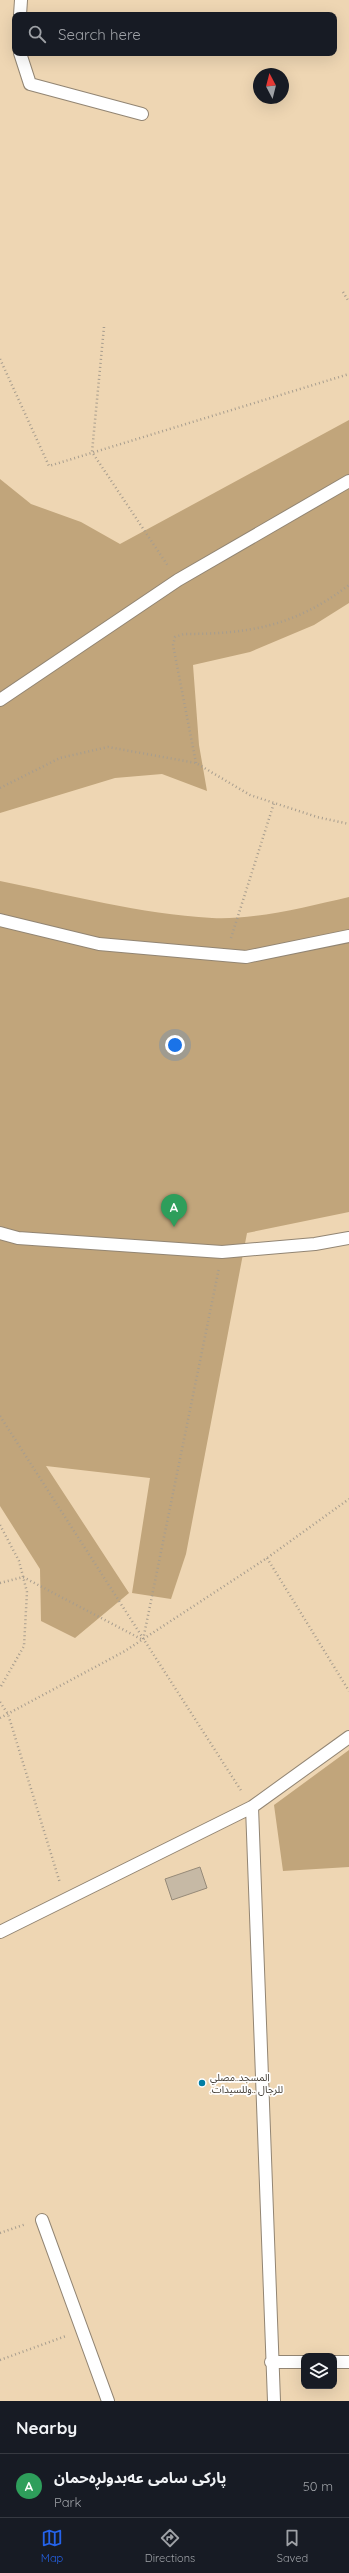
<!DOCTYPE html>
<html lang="en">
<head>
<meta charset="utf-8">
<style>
  :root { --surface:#171b24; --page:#20242c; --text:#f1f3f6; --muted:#9ea1a6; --line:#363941; --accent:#2563eb }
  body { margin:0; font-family:Quicksand,"Noto Sans Arabic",sans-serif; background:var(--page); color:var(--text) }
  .controls { position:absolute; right:12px; bottom:12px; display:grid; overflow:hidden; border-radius:8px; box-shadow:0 4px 16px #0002 }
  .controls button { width:36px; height:36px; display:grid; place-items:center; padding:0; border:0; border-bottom:1px solid var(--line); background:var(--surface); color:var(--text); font:20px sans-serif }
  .compass { position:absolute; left:253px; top:68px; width:36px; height:36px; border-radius:50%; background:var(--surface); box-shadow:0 4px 16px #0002; rotate:353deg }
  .you { position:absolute; left:175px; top:1045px; width:14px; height:14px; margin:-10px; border:3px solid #fff; border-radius:50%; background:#1a73e8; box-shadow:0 0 0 6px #1a73e833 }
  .badge { display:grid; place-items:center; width:26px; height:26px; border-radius:50%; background:var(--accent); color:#fff; font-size:13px; font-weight:700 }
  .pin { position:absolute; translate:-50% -33px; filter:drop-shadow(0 1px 2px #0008) }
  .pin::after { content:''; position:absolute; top:21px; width:14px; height:12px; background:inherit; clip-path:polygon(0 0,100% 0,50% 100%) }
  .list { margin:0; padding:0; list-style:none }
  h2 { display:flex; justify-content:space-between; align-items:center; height:52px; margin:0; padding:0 16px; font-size:17px }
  h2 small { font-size:13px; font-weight:400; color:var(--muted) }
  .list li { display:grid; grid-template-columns:26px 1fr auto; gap:12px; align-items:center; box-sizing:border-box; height:64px; padding:0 16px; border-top:1px solid var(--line) }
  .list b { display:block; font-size:15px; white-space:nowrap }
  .list p { margin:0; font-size:13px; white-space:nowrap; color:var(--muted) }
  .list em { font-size:13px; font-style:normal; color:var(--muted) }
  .icon { flex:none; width:22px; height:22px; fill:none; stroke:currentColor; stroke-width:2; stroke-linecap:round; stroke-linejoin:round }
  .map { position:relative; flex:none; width:349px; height:2401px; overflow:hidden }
  .search { position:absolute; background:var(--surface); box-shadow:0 4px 16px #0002; left:12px; right:12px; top:12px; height:44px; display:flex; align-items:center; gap:10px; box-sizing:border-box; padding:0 14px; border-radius:8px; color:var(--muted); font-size:15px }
  .sheet { height:116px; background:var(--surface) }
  nav { display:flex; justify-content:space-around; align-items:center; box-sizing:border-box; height:56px; border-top:1px solid var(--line); background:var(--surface); font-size:11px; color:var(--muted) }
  nav a { display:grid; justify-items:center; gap:2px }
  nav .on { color:var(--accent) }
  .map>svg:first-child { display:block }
  .green { fill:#eed6b3; fill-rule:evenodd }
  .forest { fill:#c1a57b }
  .building { fill:#c6b9a5; stroke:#968a78 }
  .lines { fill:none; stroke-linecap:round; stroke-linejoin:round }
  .service-casing { stroke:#928573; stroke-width:14 }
  .path { stroke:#a79d8e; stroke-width:2.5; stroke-dasharray:1 3; stroke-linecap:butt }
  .service { stroke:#fff; stroke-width:12 }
  .poi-dot { fill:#007ea4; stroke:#fff; stroke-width:1.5 }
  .labels { text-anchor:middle; stroke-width:3.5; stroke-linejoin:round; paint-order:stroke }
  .poi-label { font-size:10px; fill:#403b33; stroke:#fff; text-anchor:start }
</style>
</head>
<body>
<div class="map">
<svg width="349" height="2401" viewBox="0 0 349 2401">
  <rect width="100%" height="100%" fill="#f4e6d2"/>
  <!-- green -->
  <path class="green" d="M 0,0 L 349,0 L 349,2401 L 0,2401 ZM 15,15 L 334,15 L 334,53 L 15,53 ZM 259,74 L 283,74 L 283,98 L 259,98 ZM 304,2356 L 334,2356 L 334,2386 L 304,2386 Z"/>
  <!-- forest -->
  <path class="forest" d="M 349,420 L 349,603 L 314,625 L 250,652 L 193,665 L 199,745 L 207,791 L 162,774 L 115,778 L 0,813 L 0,479 L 31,504 L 81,522 L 120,544 Z
    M 0,881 C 70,895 140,914 212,918 C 256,920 306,907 349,897 L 349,1212 L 247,1233 L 186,1554 L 171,1599 L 132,1593 L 150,1478 L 46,1466 L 129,1593 L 75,1638 L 41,1621 L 40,1569 L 0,1506 Z
    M 349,1750 L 349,1867 L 283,1871 L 274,1805 Z"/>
  <!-- building -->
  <path class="building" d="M 200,1867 L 207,1888 L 172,1900 L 165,1879 Z"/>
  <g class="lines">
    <!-- service casing -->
    <g class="service-casing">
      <path id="service" d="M 20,15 L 21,0
        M 20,53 L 30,84 L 142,114
        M 0,700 L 178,580 L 349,481
        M 0,920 L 99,944 L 246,957 L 349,936
        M 0,1233 L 18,1238 L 222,1252 L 315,1244 L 349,1238
        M 252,1807 L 274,2401
        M 0,1932 L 252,1807 L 349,1737
        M 42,2220 L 108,2401
        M 271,2362 L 304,2362
        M 334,2362 L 349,2362"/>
    </g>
    <!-- path -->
    <path class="path" d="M 343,292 L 349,302
      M 104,327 L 92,452 L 168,566
      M 0,359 L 49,466 L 349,374
      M 196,763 L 173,645 L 175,637 L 184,634 C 250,634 295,626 349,585
      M 0,788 L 60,758 L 108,747 L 196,763 L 250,795 L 317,817 L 349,824
      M 231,938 L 274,803
      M 0,1416 L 242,1792
      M 0,1525 L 19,1561 L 27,1592 L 24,1646 L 0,1688
      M 267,1558 L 349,1691
      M 0,1583 L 23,1577 L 143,1640 L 219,1268
      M 0,1702 L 8,1714 L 60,1883
      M 0,1718 L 125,1651 L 267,1558 L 349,1499
      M 0,2233 L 26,2224
      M 0,2360 L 66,2336"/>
    <!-- service -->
    <use href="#service" class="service"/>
  </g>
  <!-- markers -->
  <circle class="poi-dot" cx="202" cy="2083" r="4"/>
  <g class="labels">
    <!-- poi labels -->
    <g class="poi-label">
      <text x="210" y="2081">المسجد..مصلي<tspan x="210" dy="12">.للرجال ..وللسيدات</tspan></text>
    </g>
  </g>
</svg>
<div class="controls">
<button><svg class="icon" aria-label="layers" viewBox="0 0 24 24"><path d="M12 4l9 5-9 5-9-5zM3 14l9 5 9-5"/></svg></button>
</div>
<svg class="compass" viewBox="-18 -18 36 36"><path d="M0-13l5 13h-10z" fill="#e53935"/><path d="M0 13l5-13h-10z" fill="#9ea1a6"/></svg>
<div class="you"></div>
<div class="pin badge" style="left:174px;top:1227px;background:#2e9e5b">A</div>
<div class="search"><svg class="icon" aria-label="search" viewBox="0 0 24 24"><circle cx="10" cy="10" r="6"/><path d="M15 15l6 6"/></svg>Search here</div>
</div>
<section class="sheet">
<h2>Nearby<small></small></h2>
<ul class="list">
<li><span class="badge" style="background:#2e9e5b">A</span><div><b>پارکی سامی عەبدولڕەحمان</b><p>Park</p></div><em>50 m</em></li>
</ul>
</section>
<nav>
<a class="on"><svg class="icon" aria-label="map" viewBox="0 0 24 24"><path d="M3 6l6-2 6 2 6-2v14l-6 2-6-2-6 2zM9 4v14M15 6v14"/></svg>Map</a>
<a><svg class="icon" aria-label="directions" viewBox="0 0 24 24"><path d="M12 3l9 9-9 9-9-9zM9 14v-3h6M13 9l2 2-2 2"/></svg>Directions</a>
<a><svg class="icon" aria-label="saved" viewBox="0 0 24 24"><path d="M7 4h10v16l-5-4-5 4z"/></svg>Saved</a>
</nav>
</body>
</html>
